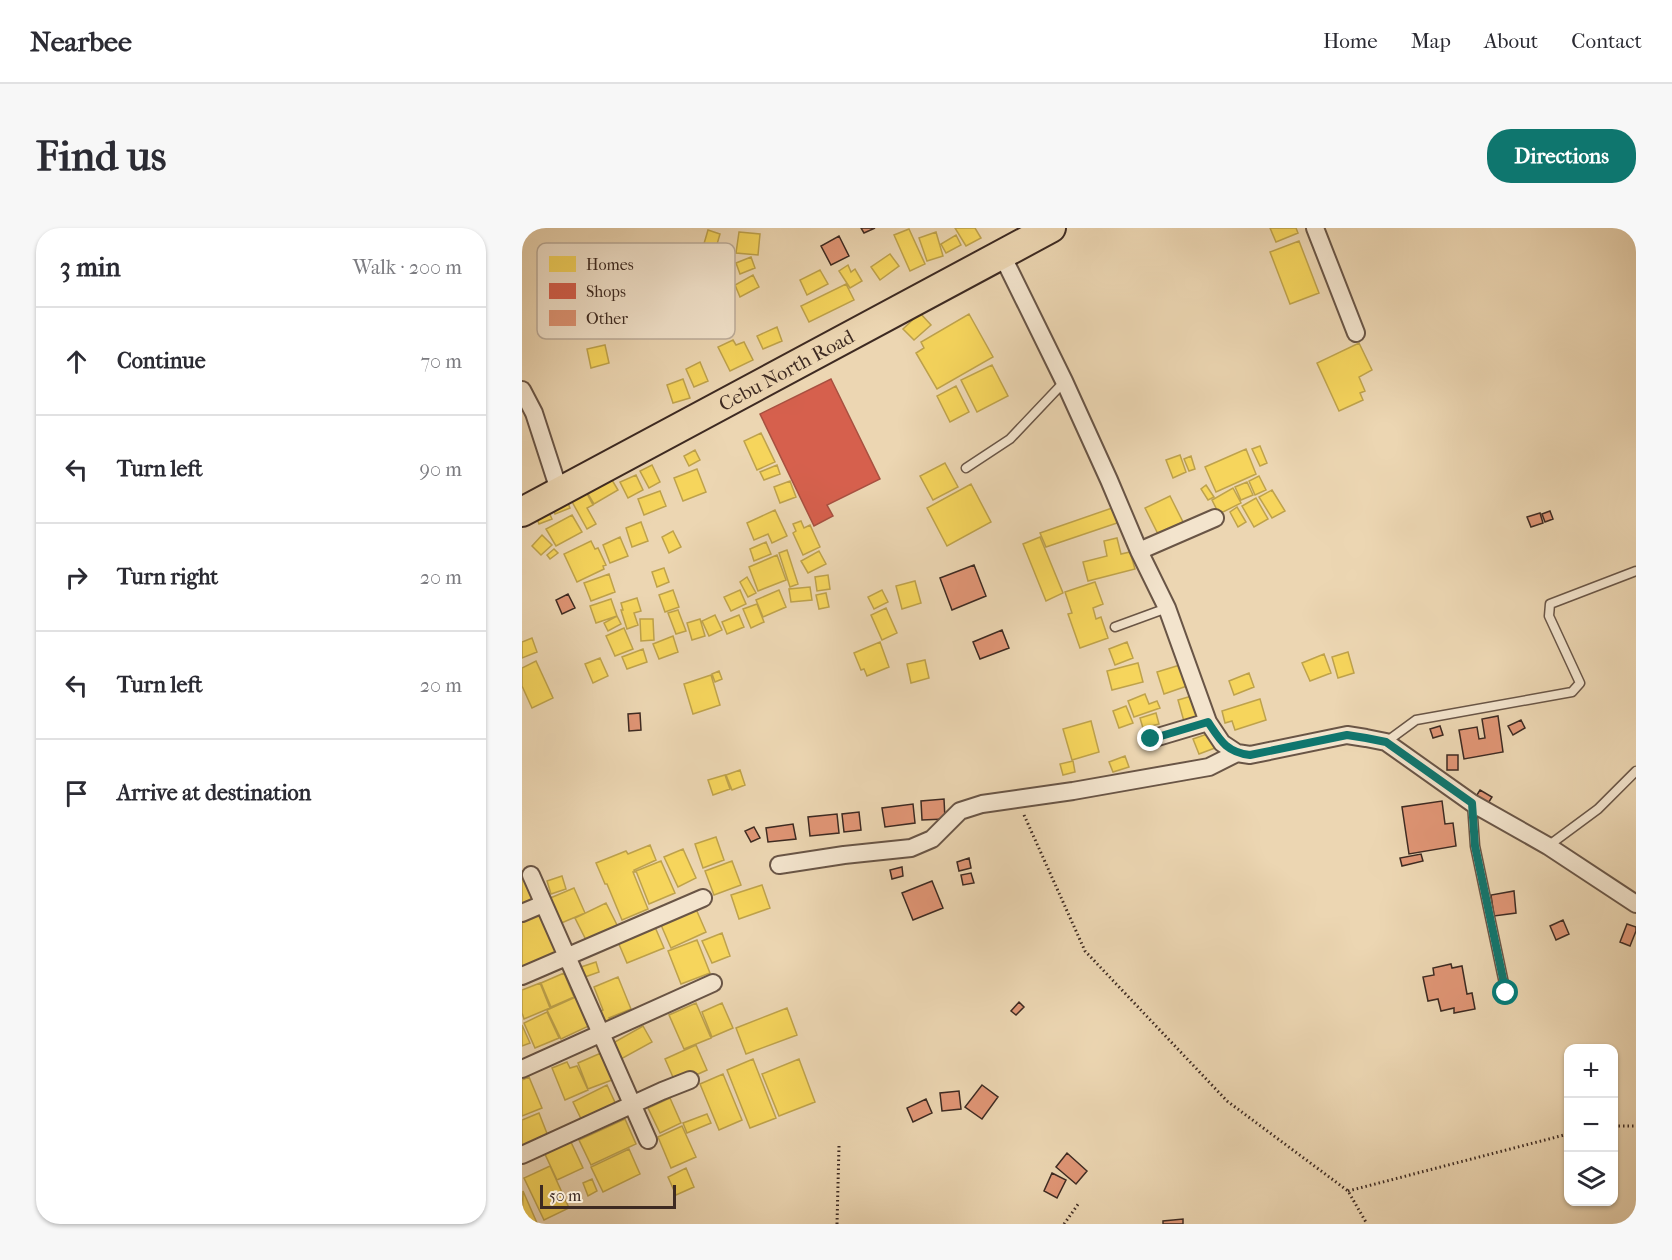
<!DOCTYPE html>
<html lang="en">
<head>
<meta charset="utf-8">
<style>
  :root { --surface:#fff; --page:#f7f7f7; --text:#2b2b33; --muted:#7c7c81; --line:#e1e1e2; --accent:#0f766e }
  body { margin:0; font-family:"IM FELL French Canon",serif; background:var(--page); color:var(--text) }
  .controls { position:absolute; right:18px; bottom:18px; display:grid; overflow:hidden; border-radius:12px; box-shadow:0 2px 4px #0004 }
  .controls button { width:54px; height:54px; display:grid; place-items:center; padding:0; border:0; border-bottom:2px solid var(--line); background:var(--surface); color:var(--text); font:30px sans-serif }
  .scale { position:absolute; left:18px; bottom:15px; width:136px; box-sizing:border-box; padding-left:6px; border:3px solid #3d2a22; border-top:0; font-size:16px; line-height:21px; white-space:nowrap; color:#3d2a22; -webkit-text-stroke:4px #f3e4cd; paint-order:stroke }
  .stop { position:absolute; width:18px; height:18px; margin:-14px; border:4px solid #0f766e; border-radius:50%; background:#fff }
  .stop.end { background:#0f766e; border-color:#fff; box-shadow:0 2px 6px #0008 }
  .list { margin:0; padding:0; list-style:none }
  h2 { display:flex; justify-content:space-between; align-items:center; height:78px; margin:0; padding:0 24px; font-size:26px }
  h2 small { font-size:20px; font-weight:400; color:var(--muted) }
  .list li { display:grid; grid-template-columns:39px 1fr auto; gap:18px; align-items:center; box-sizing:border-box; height:108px; padding:0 24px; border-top:2px solid var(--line) }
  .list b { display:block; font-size:22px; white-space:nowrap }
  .list em { font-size:20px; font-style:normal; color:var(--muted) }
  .icon { flex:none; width:33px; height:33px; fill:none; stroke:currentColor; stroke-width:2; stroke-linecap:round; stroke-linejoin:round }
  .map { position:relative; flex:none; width:1114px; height:996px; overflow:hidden; border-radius:24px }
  header { display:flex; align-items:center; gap:36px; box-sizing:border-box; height:84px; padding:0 30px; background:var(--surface); border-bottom:2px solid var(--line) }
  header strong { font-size:28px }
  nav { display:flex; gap:33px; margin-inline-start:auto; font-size:21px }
  .intro { display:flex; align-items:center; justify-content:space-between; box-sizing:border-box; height:144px; padding:0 36px }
  h1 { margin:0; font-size:42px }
  .button { padding:15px 27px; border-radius:24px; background:var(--accent); color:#fff; font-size:21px; font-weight:700 }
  main { display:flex; gap:36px; padding:0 36px }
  aside { flex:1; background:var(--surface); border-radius:24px; box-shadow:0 2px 4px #0004 }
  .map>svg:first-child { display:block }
  .homes { fill:#f6d55c; stroke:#bea24b; stroke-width:1.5 }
  .shops { fill:#d6604d; stroke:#a85040; stroke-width:1.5 }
  .building { fill:#e09575; stroke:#3d2a22; stroke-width:1.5 }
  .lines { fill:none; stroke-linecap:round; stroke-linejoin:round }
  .service-casing { stroke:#695546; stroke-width:11 }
  .minor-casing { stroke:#695546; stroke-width:20 }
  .trunk-casing { stroke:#3d2a22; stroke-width:32 }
  .path { stroke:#3d2a22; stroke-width:3; stroke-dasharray:1.5 3; stroke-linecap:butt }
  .service { stroke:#f3e4cd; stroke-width:8 }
  .minor { stroke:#f3e4cd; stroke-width:16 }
  .trunk { stroke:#ecd6b2; stroke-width:28 }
  .route { stroke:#0f766e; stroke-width:8 }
  .labels { text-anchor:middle; stroke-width:6; stroke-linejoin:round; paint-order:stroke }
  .street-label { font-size:20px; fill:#3d2a22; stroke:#f3e4cd }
  .key { fill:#f3e4cd; stroke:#bcac9a; stroke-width:1.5 }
  .key-label { font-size:16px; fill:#3d2a22 }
</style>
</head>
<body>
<header>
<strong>Nearbee</strong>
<nav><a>Home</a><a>Map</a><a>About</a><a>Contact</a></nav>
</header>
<div class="intro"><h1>Find us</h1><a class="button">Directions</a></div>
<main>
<aside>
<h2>3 min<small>Walk · 200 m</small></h2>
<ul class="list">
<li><svg class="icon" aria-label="ahead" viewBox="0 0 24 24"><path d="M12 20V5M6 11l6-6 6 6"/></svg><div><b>Continue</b></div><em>70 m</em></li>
<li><svg class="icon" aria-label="left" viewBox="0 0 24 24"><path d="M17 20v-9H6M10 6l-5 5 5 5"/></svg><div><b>Turn left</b></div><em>90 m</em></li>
<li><svg class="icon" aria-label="right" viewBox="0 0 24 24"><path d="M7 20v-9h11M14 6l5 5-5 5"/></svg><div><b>Turn right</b></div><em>20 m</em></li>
<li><svg class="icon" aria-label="left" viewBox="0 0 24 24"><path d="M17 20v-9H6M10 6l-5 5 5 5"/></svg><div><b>Turn left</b></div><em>20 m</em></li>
<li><svg class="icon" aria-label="arrive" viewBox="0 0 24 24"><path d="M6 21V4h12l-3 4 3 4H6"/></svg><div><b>Arrive at destination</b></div></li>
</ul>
</aside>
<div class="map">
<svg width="1114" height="996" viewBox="0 0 1114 996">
  <rect width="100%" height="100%" fill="#ecd6b2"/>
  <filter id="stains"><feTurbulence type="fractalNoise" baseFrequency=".00333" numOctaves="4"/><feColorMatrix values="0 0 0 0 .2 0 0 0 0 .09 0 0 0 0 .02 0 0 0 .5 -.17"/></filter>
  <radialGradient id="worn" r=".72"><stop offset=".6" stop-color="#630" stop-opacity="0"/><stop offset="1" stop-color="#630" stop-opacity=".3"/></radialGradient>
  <!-- homes -->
  <path class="homes" d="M 433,0 L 453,0 L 459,10 L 444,18 Z
    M 748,0 L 774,0 L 776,5 L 754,14 Z
    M 387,1 L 403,36 L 388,43 L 372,7 Z
    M 186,2 L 198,6 L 193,23 L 181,19 Z
    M 217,4 L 238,6 L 236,27 L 214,25 Z
    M 414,4 L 421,28 L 405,33 L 397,10 Z
    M 434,7 L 439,17 L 424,25 L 419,16 Z
    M 777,13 L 797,65 L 768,76 L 748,24 Z
    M 368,26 L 377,38 L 358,52 L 349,39 Z
    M 229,29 L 233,40 L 218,46 L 214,35 Z
    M 326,37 L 329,44 L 333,41 L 340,53 L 328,60 L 317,43 Z
    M 298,42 L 306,56 L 285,67 L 278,52 Z
    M 231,47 L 237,59 L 218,69 L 213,57 Z
    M 324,56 L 332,72 L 287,94 L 279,78 Z
    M 398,85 L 409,97 L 392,112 L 381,101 Z
    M 447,86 L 471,129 L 415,161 L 394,125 L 402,120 L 399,114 Z
    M 255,99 L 260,113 L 241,121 L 235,108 Z
    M 211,112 L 214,117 L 222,114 L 231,132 L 208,143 L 196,119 Z
    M 837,115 L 850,142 L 837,149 L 843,163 L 838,165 L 841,172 L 817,183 L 795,135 Z
    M 83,117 L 87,135 L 69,140 L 65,121 Z
    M 178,134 L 186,153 L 172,159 L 164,141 Z
    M 470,137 L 486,168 L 455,184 L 439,152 Z
    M 161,151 L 168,170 L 151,175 L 145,157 Z
    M 434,158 L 447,184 L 428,194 L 415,168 Z
    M 239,205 L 253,234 L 235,242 L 222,213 Z
    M 738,218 L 745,235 L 738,238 L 730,221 Z
    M 724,221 L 734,246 L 694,264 L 683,239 Z
    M 173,222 L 178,232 L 167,238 L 162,228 Z
    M 658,227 L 664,244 L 651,250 L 644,232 Z
    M 669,228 L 673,241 L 667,243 L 662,231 Z
    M 423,235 L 436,259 L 411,272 L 398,248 Z
    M 130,237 L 138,254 L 127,260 L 118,243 Z
    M 255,237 L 258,246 L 242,252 L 238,244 Z
    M 175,241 L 184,264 L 161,273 L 152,250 Z
    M 87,247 L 96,262 L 72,276 L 63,261 Z
    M 114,247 L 121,262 L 106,270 L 98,254 Z
    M 737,248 L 744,262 L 733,267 L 727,253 Z
    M 268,253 L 274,269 L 258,275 L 252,259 Z
    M 725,254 L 731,267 L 719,272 L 713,259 Z
    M 449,256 L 469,294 L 425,318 L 405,280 Z
    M 684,257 L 692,269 L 686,272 L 679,261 Z
    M 711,260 L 719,275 L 697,286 L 690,272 Z
    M 63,262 L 71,277 L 65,280 L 74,296 L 65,301 L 48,270 Z
    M 750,262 L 763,283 L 750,290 L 737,269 Z
    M 138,263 L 144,278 L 122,287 L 116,271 Z
    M 648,268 L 661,294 L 636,306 L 623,280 Z
    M 44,270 L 48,280 L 33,286 L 30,276 Z
    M 734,270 L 746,291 L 732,299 L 720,278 Z
    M 593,279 L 598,294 L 524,319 L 518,305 Z
    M 715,279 L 724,294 L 716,299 L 708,284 Z
    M 25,280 L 30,291 L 17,296 L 13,285 Z
    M 253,282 L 265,308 L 250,315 L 246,306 L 232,312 L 225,295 Z
    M 50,287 L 60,304 L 34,318 L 24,301 Z
    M 279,293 L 282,300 L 288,297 L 298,319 L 281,327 L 271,305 L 274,303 L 271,296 Z
    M 119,294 L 126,313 L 110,319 L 104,300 Z
    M 151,303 L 159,319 L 147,325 L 140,309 Z
    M 20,307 L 30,317 L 19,327 L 10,318 Z
    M 98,309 L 106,328 L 88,335 L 81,317 Z
    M 518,309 L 541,365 L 524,373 L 501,316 Z
    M 595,310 L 599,326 L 608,324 L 613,341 L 566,353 L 561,334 L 585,328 L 582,313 Z
    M 69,313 L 73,321 L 76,320 L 84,337 L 81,338 L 82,341 L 55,354 L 42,326 Z
    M 244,314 L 249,326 L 232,333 L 228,321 Z
    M 32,321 L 36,325 L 28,331 L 25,327 Z
    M 265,322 L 276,356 L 268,359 L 257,325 Z
    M 297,323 L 304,336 L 286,345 L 279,333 Z
    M 255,327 L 264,352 L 236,363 L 227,339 Z
    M 142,340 L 147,354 L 135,359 L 130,344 Z
    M 87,346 L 93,364 L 69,373 L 62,355 Z
    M 306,347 L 308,361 L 295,363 L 293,349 Z
    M 225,349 L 234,365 L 226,369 L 218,354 Z
    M 393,353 L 399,375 L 380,381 L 374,358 Z
    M 573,354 L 581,376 L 571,380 L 574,391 L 579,389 L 586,410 L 558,420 L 546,386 L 550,385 L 543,364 Z
    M 288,359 L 290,372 L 269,374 L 267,361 Z
    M 151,362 L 157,379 L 143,384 L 137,367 Z
    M 218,362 L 224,376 L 209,383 L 202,369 Z
    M 257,362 L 264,379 L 241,389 L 234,372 Z
    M 360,362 L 366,374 L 352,381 L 346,369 Z
    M 304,365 L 307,379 L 297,381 L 294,367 Z
    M 115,370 L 119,383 L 112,385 L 116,397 L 105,401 L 99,382 L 101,382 L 99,375 Z
    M 89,371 L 95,388 L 74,395 L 68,378 Z
    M 235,376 L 242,394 L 229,400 L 221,381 Z
    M 364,380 L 375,405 L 360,412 L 349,387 Z
    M 156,382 L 164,403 L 154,406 L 146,385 Z
    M 193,387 L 200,402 L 187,408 L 180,393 Z
    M 217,387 L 222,399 L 205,406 L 200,394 Z
    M 95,388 L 99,396 L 86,403 L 82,395 Z
    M 118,391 L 131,391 L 132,412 L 119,413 Z
    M 178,391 L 183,408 L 170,412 L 165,395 Z
    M 102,400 L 111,421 L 93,428 L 84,408 Z
    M 151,408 L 156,424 L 137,431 L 131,416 Z
    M 10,410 L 15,424 L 0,430 L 0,414 Z
    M 358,414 L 367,439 L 345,448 L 342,441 L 339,442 L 332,425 Z
    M 605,414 L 611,430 L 593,437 L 587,421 Z
    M 121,421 L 125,434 L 105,441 L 100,429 Z
    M 826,424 L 832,445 L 816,450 L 810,429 Z
    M 802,426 L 809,445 L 788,453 L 780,435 Z
    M 78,430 L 86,448 L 71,455 L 63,436 Z
    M 403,432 L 407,450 L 389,455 L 385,436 Z
    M 14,433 L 31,470 L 10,480 L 0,458 L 0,440 Z
    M 616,435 L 621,454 L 590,462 L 585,443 Z
    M 658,437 L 665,458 L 642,466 L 635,444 Z
    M 197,443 L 200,451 L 193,454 L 190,446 Z
    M 727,445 L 732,459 L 712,467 L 707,453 Z
    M 189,447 L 198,477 L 171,486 L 162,456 Z
    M 623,466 L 627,476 L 635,473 L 638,480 L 612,489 L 606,473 Z
    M 673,467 L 680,492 L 663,497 L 656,472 Z
    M 738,471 L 744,492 L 713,502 L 710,493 L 703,495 L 700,483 Z
    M 604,478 L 611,495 L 597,500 L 591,483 Z
    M 634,485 L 637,496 L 621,500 L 618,490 Z
    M 569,493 L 577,524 L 550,532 L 541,501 Z
    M 688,505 L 693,520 L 677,526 L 671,511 Z
    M 603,528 L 607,539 L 591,544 L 587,534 Z
    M 551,533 L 553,544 L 541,547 L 538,536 Z
    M 218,542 L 223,557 L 210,562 L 204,547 Z
    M 203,547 L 208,561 L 191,567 L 186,552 Z
    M 194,609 L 202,632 L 181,640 L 173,616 Z
    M 128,617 L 134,632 L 112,642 L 113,644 L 111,644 L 126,681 L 100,692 L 85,656 L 83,656 L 74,635 L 104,623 L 106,626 Z
    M 161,621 L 174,650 L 156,659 L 142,629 Z
    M 139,633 L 153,665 L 127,676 L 114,643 Z
    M 210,633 L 219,657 L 192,667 L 183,643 Z
    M 0,643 L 11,671 L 0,675 Z
    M 40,648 L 44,661 L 29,666 L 25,653 Z
    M 240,657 L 248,680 L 217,691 L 209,667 Z
    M 52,660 L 63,685 L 37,696 L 26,671 Z
    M 84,675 L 97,701 L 66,716 L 53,690 Z
    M 16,681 L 35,727 L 0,741 L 0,688 Z
    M 174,681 L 184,704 L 149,720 L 139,697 Z
    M 133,699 L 142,720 L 105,735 L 96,714 Z
    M 200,705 L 208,728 L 190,735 L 180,713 Z
    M 175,712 L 188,745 L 159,756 L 146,723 Z
    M 74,734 L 77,744 L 60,750 L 56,740 Z
    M 42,745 L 52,769 L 29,779 L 19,755 Z
    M 96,749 L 109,781 L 87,790 L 88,792 L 79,796 L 74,785 L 81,782 L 72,759 Z
    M 18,755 L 28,780 L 2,791 L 0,785 L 0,762 Z
    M 58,767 L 71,796 L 39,811 L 25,782 Z
    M 174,775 L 189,810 L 162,821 L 147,787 Z
    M 200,775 L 211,800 L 190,809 L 180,784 Z
    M 265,780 L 275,807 L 224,826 L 214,800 Z
    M 25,784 L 37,810 L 13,820 L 2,795 Z
    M 0,797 L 8,815 L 0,818 Z
    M 121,798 L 130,814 L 99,831 L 91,815 Z
    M 174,817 L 185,842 L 154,856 L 143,831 Z
    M 79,825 L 90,852 L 66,861 L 56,835 Z
    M 231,831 L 254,890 L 228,900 L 205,842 Z
    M 277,831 L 293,874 L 257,888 L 240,846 Z
    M 45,834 L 48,840 L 55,838 L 66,862 L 43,872 L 30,840 Z
    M 201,846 L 220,892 L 197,902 L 178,856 Z
    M 7,849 L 20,880 L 0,888 L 0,852 Z
    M 85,857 L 96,881 L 62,897 L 51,874 Z
    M 148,870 L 159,895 L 138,905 L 126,880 Z
    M 17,885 L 26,908 L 0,919 L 0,892 Z
    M 185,886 L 189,895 L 165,905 L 161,895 Z
    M 103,891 L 114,916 L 69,937 L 57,912 Z
    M 160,898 L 174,929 L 149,940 L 136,909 Z
    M 48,912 L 61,940 L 35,952 L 22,924 Z
    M 107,921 L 118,946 L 81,964 L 69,939 Z
    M 28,938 L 47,980 L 22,992 L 2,950 Z
    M 164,940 L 172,959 L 154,967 L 146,949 Z
    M 70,951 L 75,963 L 66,968 L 61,955 Z
    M 1,963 L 15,995 L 12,996 L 0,996 Z"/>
  <!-- shops -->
  <path class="shops" d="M 309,151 L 358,251 L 305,277 L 311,288 L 292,298 L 238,186 Z"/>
  <!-- building -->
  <path class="building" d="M 339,0 L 353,0 L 342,5 Z
    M 317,8 L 327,28 L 309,37 L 299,18 Z
    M 1028,283 L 1031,291 L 1023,294 L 1020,286 Z
    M 1018,285 L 1021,295 L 1009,299 L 1005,289 Z
    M 452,337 L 464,368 L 430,382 L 418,350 Z
    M 46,366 L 53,380 L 40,386 L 34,372 Z
    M 480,402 L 487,420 L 458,431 L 451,414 Z
    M 118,485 L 119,502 L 107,503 L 106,486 Z
    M 976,488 L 981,524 L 942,531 L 937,502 L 955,499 L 957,511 L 963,510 L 960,491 Z
    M 999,492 L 1003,500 L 991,507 L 986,498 Z
    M 918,498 L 921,507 L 911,510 L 908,501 Z
    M 925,527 L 936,527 L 936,542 L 925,542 Z
    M 958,562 L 970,569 L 965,577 L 953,570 Z
    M 422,571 L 423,591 L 400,592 L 399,573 Z
    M 920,573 L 923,596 L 931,595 L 934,618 L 887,626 L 880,579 Z
    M 391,576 L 393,595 L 363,599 L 360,580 Z
    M 337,584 L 339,602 L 322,604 L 320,586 Z
    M 315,586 L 317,605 L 288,608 L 286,589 Z
    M 271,596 L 274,611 L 246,614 L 244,600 Z
    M 232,599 L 238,610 L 229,614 L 223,603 Z
    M 899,626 L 901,633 L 880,638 L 878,630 Z
    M 447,630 L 449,640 L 437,643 L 435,634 Z
    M 380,639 L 381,648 L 370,651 L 368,642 Z
    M 449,645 L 452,655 L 441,657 L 439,647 Z
    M 410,653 L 421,680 L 391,692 L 380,665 Z
    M 992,663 L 994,685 L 972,688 L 969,667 Z
    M 1041,692 L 1047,706 L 1034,712 L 1028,698 Z
    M 1105,696 L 1114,699 L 1114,703 L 1108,718 L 1098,714 Z
    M 929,736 L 930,740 L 940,738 L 945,766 L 950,765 L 953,781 L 932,785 L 932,780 L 919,783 L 916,771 L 906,773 L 901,749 L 912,747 L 911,740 Z
    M 497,774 L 502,779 L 494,787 L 489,783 Z
    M 460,857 L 476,869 L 460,891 L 443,879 Z
    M 437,863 L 439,881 L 420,883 L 418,865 Z
    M 404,871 L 410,885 L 391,894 L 385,880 Z
    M 545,925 L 565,943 L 554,956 L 534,939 Z
    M 530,945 L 544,952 L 535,970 L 522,963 Z
    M 661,991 L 661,996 L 641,996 L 641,993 Z"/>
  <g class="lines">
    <!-- service casing -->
    <g class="service-casing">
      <path id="service" d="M 444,240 L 488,211 L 542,154
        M 593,399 L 645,380
        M 864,514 L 894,492 L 1050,464 L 1058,455 L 1027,388 L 1028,376 L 1114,343
        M 950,575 L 953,618 L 984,765
        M 1026,618 L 1076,581 L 1114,543"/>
    </g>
    <!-- minor casing -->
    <g class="minor-casing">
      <path id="minor" d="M 793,0 L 834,105
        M 480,27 L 542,153 L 587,252 L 617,323 L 645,380 L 686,494 L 700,515 L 715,525 L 728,527 L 825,507 L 844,510 L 864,514 L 950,575 L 1026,618 L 1114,676
        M 0,162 L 12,185 L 37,262
        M 617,323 L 693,290
        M 629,511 L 686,494
        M 257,637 L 322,627 L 389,620 L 410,611 L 438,583 L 460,576 L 551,563 L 687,539 L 715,525
        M 9,647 L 126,912
        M 0,685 L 21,676
        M 0,748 L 181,670
        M 0,841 L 191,755
        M 0,927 L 140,863 L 168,852"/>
    </g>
    <!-- trunk casing -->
    <g class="trunk-casing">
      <g id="trunk">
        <path id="s1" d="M 0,284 L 529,0"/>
      </g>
    </g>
    <!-- path -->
    <path class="path" d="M 502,587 L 563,723 L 705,873 L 826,963 L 845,996
      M 1092,898 L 1114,898
      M 826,963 L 1046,906
      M 315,996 L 317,918
      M 542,996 L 557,975"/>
    <!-- service -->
    <use href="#service" class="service"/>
    <!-- minor -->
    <use href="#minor" class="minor"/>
    <!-- trunk -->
    <use href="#trunk" class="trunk"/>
  </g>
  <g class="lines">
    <!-- route -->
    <path class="route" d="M 629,511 L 686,494 C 698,512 704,524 728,527 L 825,507 L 844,510 L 864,514 L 950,575 L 953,618 L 984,765"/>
  </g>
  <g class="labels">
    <!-- street labels -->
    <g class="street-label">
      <text dy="7" stroke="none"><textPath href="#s1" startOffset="300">Cebu North Road</textPath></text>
    </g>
  </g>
  <!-- legend -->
  <rect x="15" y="15" width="198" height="96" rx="9" class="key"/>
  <rect x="27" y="28" width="27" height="16" fill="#f6d55c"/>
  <rect x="27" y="55" width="27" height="16" fill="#d6604d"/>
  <rect x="27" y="82" width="27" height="16" fill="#e09575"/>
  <g class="key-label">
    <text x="64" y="42">Homes</text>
    <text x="64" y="69">Shops</text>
    <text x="64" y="96">Other</text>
  </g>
  <rect width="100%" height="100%" filter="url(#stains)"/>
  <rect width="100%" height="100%" fill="url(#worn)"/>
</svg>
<div class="controls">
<button>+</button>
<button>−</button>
<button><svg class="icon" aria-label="layers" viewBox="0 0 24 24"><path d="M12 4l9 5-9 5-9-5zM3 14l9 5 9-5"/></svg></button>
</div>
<div class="scale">50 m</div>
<div class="stop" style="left:984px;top:765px"></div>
<div class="stop end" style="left:629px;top:511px"></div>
</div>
</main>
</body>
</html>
